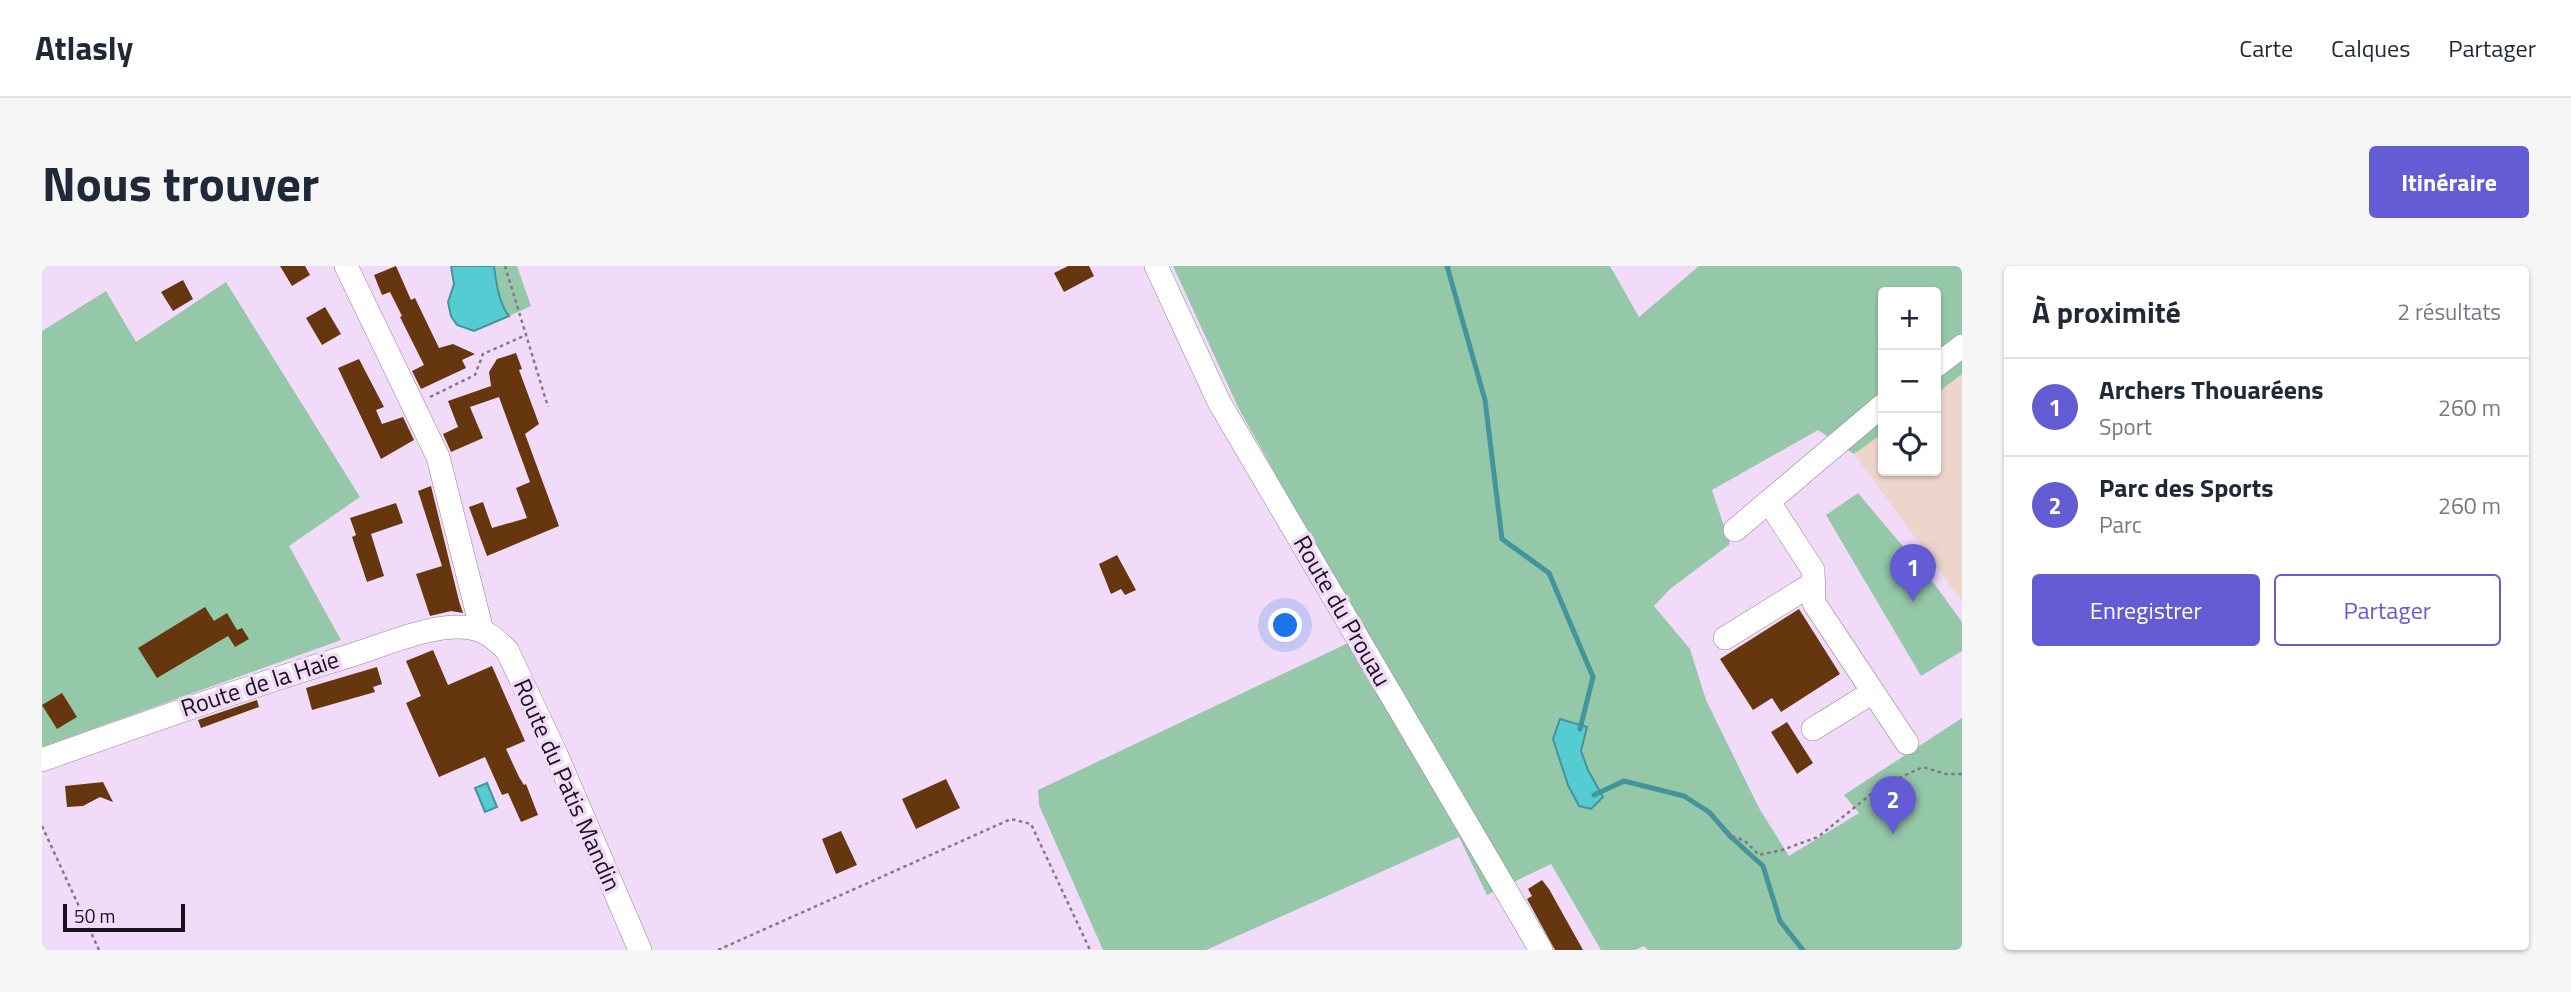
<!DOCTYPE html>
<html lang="fr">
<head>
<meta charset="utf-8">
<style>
  :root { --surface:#fff; --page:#f6f6f7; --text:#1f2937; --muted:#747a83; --line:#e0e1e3; --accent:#635cd5 }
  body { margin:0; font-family:"Titillium Web",sans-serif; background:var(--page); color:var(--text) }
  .controls { position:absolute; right:21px; top:21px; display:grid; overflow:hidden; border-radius:7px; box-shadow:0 2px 5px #0004 }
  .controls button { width:63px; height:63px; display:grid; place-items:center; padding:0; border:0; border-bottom:2px solid var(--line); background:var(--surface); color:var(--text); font:35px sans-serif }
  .scale { position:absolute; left:21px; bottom:18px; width:122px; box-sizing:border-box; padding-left:7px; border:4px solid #1a121c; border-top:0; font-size:19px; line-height:24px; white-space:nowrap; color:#1a121c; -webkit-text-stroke:5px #f2dbf8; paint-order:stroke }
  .you { position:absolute; left:1244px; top:360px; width:24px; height:24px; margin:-18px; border:5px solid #fff; border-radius:50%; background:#1a73e8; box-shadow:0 0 0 10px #1a73e833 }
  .badge { display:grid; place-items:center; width:46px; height:46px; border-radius:50%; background:var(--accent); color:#fff; font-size:23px; font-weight:700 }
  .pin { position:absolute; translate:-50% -58px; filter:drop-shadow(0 2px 4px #0008) }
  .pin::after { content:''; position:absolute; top:37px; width:24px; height:21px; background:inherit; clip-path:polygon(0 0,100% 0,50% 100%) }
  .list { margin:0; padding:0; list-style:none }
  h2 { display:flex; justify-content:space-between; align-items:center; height:91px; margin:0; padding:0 28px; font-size:30px }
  h2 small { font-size:23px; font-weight:400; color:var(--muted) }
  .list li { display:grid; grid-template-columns:46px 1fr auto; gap:21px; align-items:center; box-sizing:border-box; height:98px; padding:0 28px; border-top:2px solid var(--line) }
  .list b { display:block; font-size:26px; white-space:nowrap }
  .list p { margin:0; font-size:23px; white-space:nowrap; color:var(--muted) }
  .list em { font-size:23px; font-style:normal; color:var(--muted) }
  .actions { display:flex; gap:14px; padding:21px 28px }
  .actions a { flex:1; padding:16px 0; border:2px solid var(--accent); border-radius:7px; text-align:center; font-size:24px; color:var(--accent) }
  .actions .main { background:var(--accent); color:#fff }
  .icon { flex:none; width:38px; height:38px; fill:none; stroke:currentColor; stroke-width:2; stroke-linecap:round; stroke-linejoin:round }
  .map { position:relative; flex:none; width:1920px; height:684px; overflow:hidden; border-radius:7px }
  header { display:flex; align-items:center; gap:42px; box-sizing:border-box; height:98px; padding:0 35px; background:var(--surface); border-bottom:2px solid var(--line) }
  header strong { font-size:33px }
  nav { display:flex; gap:38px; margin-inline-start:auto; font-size:24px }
  .intro { display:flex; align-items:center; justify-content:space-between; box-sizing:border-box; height:168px; padding:0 42px }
  h1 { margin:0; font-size:49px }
  .button { padding:18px 32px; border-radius:7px; background:var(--accent); color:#fff; font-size:24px; font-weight:700 }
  main { display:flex; gap:42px; padding:0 42px }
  aside { flex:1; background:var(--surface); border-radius:7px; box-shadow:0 2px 5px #0004 }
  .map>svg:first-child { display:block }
  .education { fill:#edd5cc }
  .green { fill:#95c7a9; fill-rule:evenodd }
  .water { fill:#55ccd2; stroke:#43949b; stroke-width:2 }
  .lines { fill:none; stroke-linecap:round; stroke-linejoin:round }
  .stream { stroke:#43949b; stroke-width:5 }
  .building { fill:#66360e }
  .minor-casing { stroke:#95809b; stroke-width:24 }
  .path { stroke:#86778a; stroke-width:2.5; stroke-dasharray:3.5 3.5; stroke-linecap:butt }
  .minor { stroke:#fff; stroke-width:23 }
  .labels { text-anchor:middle; stroke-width:7; stroke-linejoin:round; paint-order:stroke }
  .street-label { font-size:24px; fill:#1a121c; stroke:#f2dbf8 }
</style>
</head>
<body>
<header>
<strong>Atlasly</strong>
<nav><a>Carte</a><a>Calques</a><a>Partager</a></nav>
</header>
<div class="intro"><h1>Nous trouver</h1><a class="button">Itinéraire</a></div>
<main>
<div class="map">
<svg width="1920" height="684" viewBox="0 0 1920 684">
  <rect width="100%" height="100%" fill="#f2dbf8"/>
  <!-- education -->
  <path class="education" d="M 1920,108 L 1920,335 L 1812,188 L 1841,167 L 1841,205 L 1894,205 L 1894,128 Z"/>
  <!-- green -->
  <path class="green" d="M 452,0 L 475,0 L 489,40 L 467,50 C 457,38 454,16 452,0 Z
    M 1131,0 L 1568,0 L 1597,51 L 1657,0 L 1920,0 L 1920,108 L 1894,128 L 1894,26 L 1841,26 L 1841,167 L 1812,188 L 1776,164 L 1670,224 L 1688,278 L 1628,323 L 1612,340 L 1648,383 L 1664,434 L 1717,542 L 1747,590 L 1817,547 L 1802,529 L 1920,452 L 1920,684 L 1606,684 L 1602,680 L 1593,684 L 1559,684 L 1509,598 L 1445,629 L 1417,571 L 1164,684 L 1061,684 L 997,539 L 996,524 L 1323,369 L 1196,141 ZM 1544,461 L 1539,485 L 1546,504 L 1561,531 L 1537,540 L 1526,519 L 1511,473 Z
    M 184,16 L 318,231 L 247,280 L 299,374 L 0,481 L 0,65 L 64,25 L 94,76 Z
    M 1816,227 L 1891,316 L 1920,356 L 1920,385 L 1879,410 L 1784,249 Z"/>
  <!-- water -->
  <path class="water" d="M 409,0 L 452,0 C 454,16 457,38 467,50 L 432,65 L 415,59 L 409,50 L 406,36 L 412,18 Z
    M 1518,453 L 1545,461 L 1539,485 L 1546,504 L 1561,531 L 1549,543 L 1537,540 L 1526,519 L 1511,473 Z
    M 445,517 L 455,541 L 443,546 L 433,522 Z"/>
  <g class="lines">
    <!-- stream -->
    <path class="stream" d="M 1405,0 L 1443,134 L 1460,273 L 1507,307 L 1551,411 L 1538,463
      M 1552,529 L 1582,515 L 1642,530 L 1667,546 L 1689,571 L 1721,600 L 1738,655 L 1761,684"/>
  </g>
  <!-- building -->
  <path class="building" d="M 238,0 L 263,0 L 268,9 L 250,20 Z
    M 354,0 L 369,34 L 373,32 L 397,82 L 411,78 L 433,88 L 420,94 L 424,102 L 379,123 L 370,105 L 382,99 L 358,51 L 360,50 L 348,26 L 340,29 L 332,9 Z
    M 1026,0 L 1047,0 L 1052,10 L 1022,26 L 1012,7 Z
    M 141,14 L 151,33 L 131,45 L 119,26 Z
    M 283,41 L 299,68 L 280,79 L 264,52 Z
    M 474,87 L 480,103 L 477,104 L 497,158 L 483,168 L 517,260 L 445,290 L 427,241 L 441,236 L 450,262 L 485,252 L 474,222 L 488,216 L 457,131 L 428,141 L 441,172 L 409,186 L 401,168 L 416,161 L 406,135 L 449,120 L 447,106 L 455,93 Z
    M 317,93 L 342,141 L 334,144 L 340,158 L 361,151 L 372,174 L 339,193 L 296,102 Z
    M 389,220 L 417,335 L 421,347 L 409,345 L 388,350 L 374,308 L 400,300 L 376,225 Z
    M 354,237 L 361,257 L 329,268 L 342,310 L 325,316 L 310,271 L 314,269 L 308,252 Z
    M 1075,289 L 1094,324 L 1083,329 L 1079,323 L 1069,328 L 1057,298 Z
    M 163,341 L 172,355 L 185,347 L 195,364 L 200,362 L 207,373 L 193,381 L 186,370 L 115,412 L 96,382 Z
    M 1757,343 L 1798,408 L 1739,446 L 1730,432 L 1711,444 L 1678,393 Z
    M 391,384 L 406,419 L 450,400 L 483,475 L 464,483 L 477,511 L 482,519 L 484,518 L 496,549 L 479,556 L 466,527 L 460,529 L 443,491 L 397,511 L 364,437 L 379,430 L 364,395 Z
    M 335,401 L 340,418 L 331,421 L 333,426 L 270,444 L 264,422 Z
    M 20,427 L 35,451 L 15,463 L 0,439 Z
    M 215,434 L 217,441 L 159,462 L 156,454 Z
    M 1745,456 L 1771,497 L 1755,508 L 1729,466 Z
    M 904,513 L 918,542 L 874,563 L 860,533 Z
    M 61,516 L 71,536 L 58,531 L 41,540 L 25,541 L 23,520 Z
    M 799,565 L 815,599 L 794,608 L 780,573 Z
    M 1500,614 L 1507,623 L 1541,684 L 1513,684 L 1485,633 L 1490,630 L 1486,623 Z"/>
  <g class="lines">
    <!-- minor casing -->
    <g class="minor-casing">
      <path id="minor" d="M 304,0 L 396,191 L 440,365
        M 1114,0 L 1177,136 L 1499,684
        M 1894,100 L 1920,80
        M 1727,236 L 1771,304 L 1772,337 L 1865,477
        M 1693,264 L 1841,139
        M 1683,372 L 1772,317
        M 1771,463 L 1831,426
        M 0,494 C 103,457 205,421 310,389 C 345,378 393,356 429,362 C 444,364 454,374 465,384 L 514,488 L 598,684"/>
    </g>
    <!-- path -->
    <path class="path" d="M 463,0 L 506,141
      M 388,131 L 433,109 L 441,88 L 484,69
      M 0,560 L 57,684
      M 1690,570 L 1703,575 L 1717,589 L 1740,584 L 1776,571 L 1839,520 L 1881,501 L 1904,508 L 1920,508
      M 676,684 L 969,553 L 989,558 L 1048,684"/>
    <!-- minor -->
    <use href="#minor" class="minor"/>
  </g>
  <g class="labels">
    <!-- street labels -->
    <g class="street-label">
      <text transform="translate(1300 345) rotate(60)" y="8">Route du Prouau</text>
      <text transform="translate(218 418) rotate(-18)" y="8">Route de la Haie</text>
      <text transform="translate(525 519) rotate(66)" y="8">Route du Patis Mandin</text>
    </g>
  </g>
</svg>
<div class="controls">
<button>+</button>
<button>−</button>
<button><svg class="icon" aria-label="locate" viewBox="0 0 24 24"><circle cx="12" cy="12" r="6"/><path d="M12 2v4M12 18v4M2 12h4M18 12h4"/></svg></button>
</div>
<div class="scale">50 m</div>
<div class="you"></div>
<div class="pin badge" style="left:1871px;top:336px">1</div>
<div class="pin badge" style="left:1851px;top:568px">2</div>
</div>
<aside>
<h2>À proximité<small>2 résultats</small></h2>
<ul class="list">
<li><span class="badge">1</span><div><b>Archers Thouaréens</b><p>Sport</p></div><em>260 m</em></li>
<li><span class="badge">2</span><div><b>Parc des Sports</b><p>Parc</p></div><em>260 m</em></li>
</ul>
<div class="actions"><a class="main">Enregistrer</a><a>Partager</a></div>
</aside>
</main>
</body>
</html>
